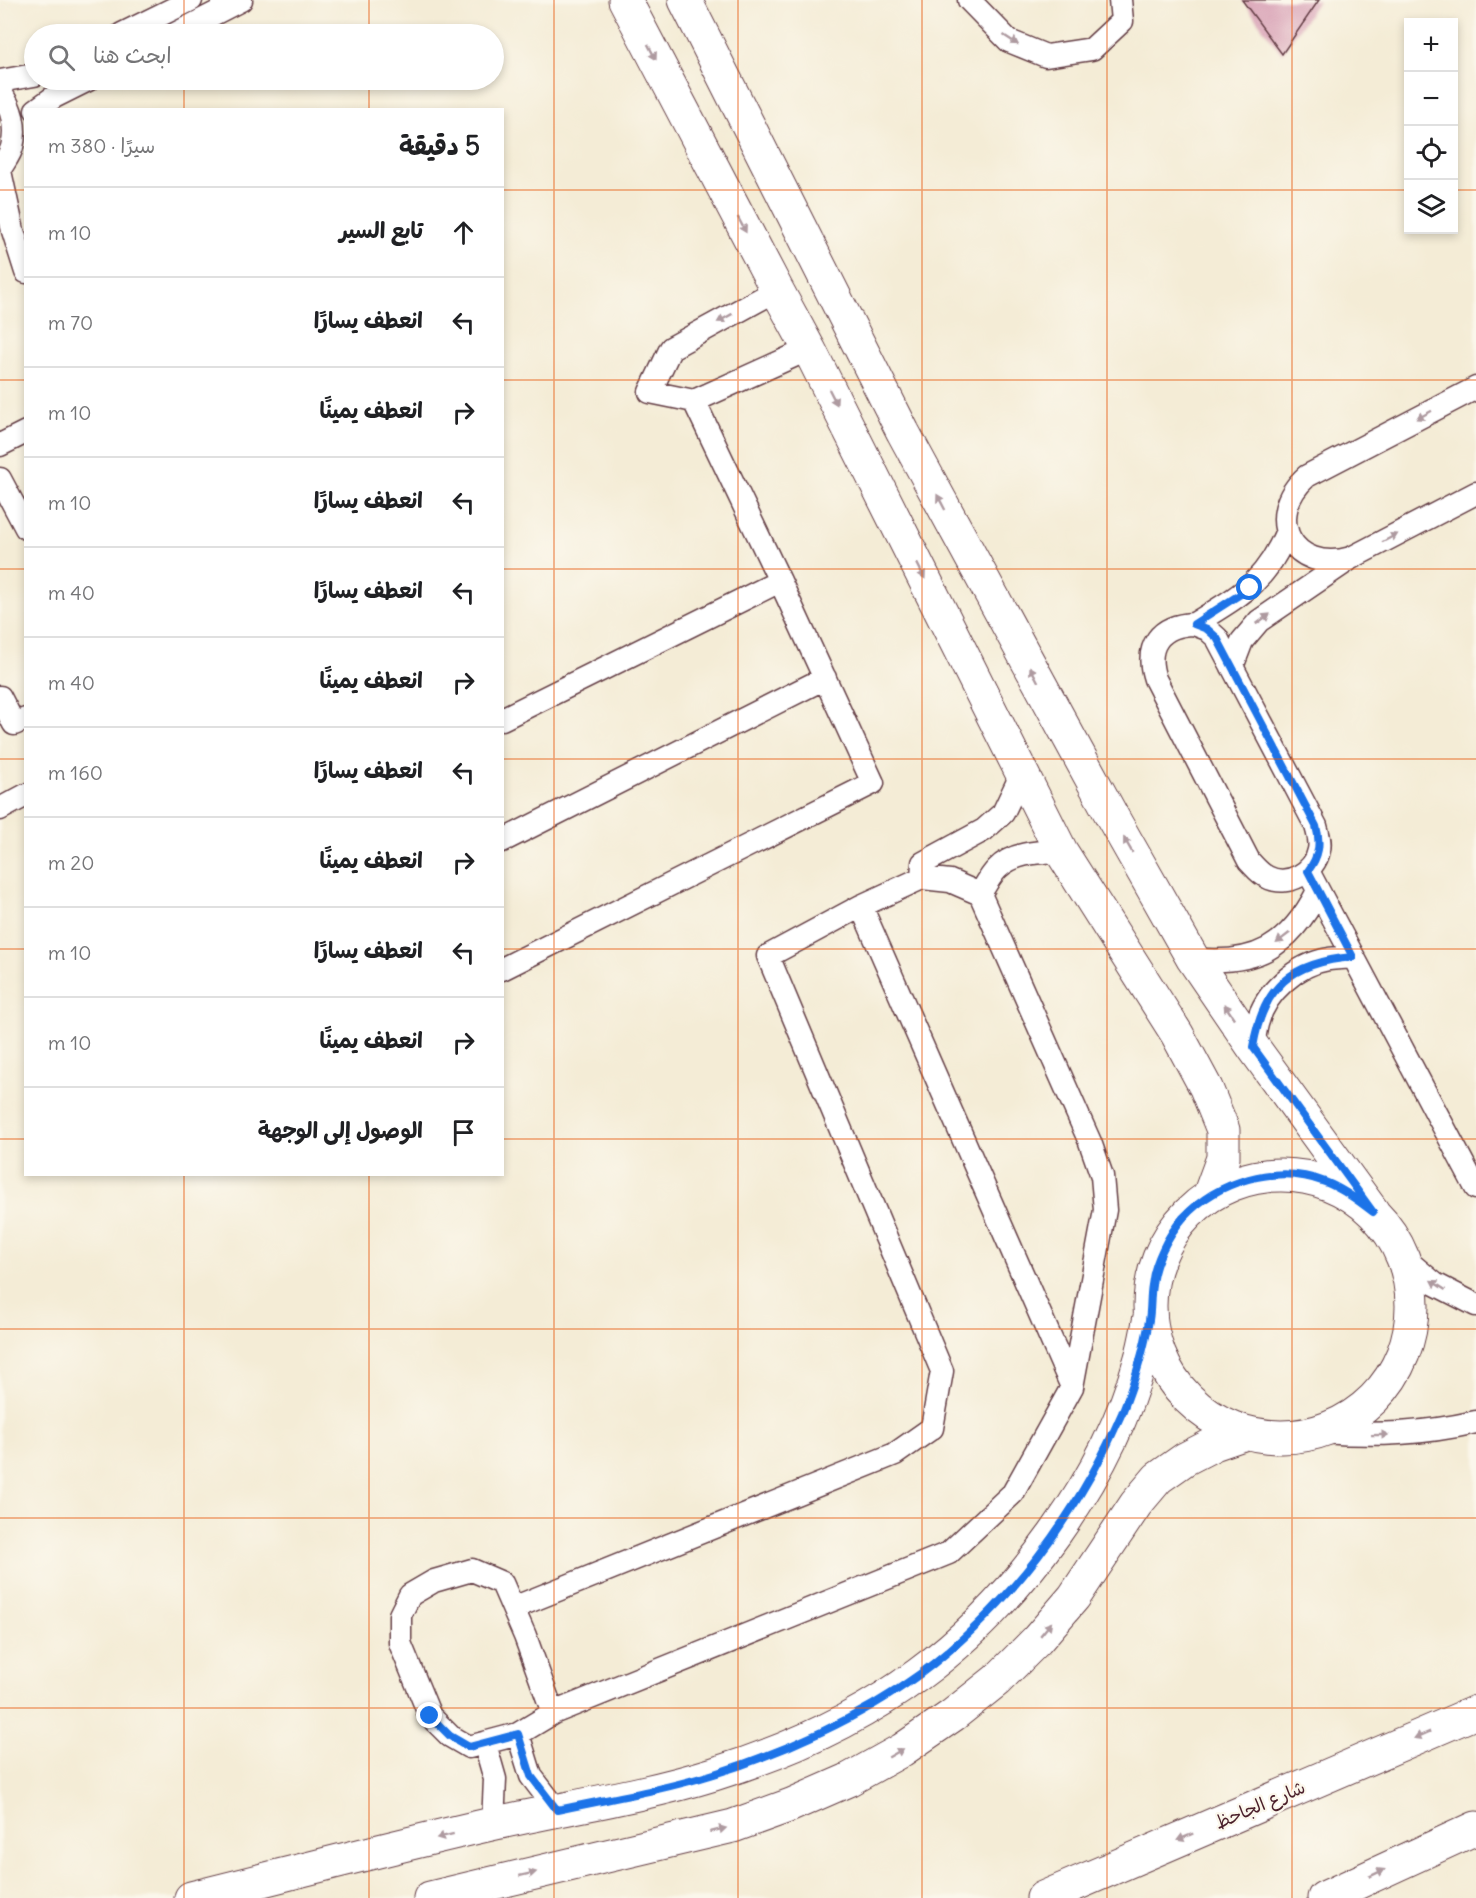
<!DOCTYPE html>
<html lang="ar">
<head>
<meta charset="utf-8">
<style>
  :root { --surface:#fff; --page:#f2f2f2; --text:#202124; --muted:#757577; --line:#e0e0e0 }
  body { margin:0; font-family:Delius,"Playpen Sans Arabic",sans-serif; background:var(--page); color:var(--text); direction:rtl }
  .controls { position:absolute; right:18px; top:18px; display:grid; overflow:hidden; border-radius:0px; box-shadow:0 3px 9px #0003 }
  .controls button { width:54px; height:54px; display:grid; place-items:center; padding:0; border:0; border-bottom:2px solid var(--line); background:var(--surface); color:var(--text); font:30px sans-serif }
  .stop { position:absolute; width:18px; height:18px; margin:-14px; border:4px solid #1a73e8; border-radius:50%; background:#fff }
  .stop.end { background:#1a73e8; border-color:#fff; box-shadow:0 2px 6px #0008 }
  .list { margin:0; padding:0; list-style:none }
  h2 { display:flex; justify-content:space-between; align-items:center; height:78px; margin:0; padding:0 24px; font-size:26px }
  h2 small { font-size:20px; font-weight:400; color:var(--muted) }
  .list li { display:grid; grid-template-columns:39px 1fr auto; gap:18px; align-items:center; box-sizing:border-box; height:90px; padding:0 24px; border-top:2px solid var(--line) }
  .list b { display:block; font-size:22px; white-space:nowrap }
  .list em { font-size:20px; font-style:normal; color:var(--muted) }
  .icon { flex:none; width:33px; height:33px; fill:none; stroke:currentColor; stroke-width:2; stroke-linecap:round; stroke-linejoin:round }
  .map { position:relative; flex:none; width:1476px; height:1898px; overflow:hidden; direction:ltr }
  .search { position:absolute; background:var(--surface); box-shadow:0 3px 9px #0003; left:24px; top:24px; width:480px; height:66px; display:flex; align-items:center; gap:15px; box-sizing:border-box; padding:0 21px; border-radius:33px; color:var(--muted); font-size:22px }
  .panel { position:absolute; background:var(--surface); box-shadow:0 3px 9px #0003; left:24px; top:108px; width:480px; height:1068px; border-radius:0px; direction:rtl }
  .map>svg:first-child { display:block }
  .building { fill:#d291ab }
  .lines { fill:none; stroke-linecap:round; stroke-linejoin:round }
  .lane-casing { stroke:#643e45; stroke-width:25 }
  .secondary-casing { stroke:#643e45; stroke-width:35 }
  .lane { stroke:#fff; stroke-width:22 }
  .secondary { stroke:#fff; stroke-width:33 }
  .oneway { fill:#ae9aa0 }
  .route { stroke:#1a73e8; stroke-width:8 }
  .grid { fill:none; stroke:#e8590c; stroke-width:1.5; stroke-opacity:0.55 }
  .labels { text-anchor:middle; stroke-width:4.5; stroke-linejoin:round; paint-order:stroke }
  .street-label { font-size:18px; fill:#4a1f2b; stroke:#fbf7ec }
</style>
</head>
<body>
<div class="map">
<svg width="1476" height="1898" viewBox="0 0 1476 1898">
  <rect width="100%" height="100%" fill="#fbf7ec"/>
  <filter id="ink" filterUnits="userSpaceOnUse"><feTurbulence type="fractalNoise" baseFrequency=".0167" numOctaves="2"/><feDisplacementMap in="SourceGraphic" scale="12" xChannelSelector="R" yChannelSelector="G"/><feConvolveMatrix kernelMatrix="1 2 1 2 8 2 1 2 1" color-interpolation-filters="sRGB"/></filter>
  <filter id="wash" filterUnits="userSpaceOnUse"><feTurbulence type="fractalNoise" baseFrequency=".008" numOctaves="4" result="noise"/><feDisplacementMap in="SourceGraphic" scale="24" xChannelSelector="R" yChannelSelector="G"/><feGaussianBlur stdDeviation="1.35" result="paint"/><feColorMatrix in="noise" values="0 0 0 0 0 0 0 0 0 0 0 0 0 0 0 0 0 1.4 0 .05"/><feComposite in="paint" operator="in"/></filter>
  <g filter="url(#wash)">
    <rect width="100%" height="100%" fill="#f4ecd6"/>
    <g id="blocks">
      <!-- building -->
      <path class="building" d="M 1242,0 L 1319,0 L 1282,54 Z"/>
    </g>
  </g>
  <g filter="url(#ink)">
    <use href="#blocks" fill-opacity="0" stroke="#643e45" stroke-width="1.5"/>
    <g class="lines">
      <!-- lane casing -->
      <g class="lane-casing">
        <path id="lane" d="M 969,0 L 1009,41 L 1046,56 L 1092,49 L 1122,21 L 1120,0
          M 122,34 L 191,0
          M 175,34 L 241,0
          M 0,81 L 34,75
          M 0,92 C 12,107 17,128 12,147 C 10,155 4,162 0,169
          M 36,110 L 54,97 L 88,80
          M 0,171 L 13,231 L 26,272
          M 777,290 L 671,348 L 650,392 L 694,401 L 809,349
          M 1476,388 L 1307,476 C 1261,517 1293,575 1351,558 L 1476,493
          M 0,445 L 26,432
          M 0,479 L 26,528
          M 1194,624 L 1207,629 L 1217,638 L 1316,826 C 1318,834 1321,841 1319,850 C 1315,872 1288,888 1267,877 C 1259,873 1255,867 1249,861 L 1155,679 C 1144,646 1160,625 1194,624 Z
          M 1194,624 C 1240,595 1265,584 1287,531
          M 1232,667 L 1242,641 L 1259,621 L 1347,561
          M 0,697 L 14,724 L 26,719
          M 502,719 L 780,581
          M 0,809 L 26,795
          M 502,841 L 825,678
          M 1308,871 L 1476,1188
          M 922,878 L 923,863 L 984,830 L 1003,813 L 1022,773
          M 980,894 C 985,886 990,876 997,869 C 1013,852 1039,852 1061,851
          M 861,906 L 1072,1387
          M 1193,959 C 1256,966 1289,947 1318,891
          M 502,969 L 873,783 L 780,581 L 694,401
          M 1253,1047 C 1254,1040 1255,1032 1257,1024 C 1265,992 1297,964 1329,959 C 1337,958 1345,958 1353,957
          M 1404,1258 L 1435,1284 L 1476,1305
          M 1322,1432 C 1376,1436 1423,1434 1476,1422
          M 472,1570 L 502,1583 L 525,1636 L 553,1713 L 518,1734 L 469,1747 L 450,1736 L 430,1716 L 400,1643 L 400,1615 L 410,1595 L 434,1581 Z
          M 513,1608 L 895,1454 L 932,1428 L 942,1371 L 768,956 L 861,906 L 922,878 L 950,881 L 980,894 L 1090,1142 L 1102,1176 L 1105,1210 L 1072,1387 L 1013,1493 L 949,1553 L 553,1713
          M 518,1734 L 531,1776 L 557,1810
          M 485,1744 L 495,1779 L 493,1824"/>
      </g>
      <!-- secondary casing -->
      <g class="secondary-casing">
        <path id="secondary" d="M 625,0 L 777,290 L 809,349 L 1061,851 L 1177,1034 L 1206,1088 L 1223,1130 L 1223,1158 L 1209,1196
          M 685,0 L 903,432 L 1114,820 L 1193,959 L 1253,1047 L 1373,1212
          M1150 1306a131 131 0 1 1 262 0a131 131 0 1 1-262 0Z
          M 191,1898 C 292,1873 394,1846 496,1823 C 568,1807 643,1796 714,1774 C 785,1752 859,1719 919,1674 C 1018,1601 1109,1477 1141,1358 C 1145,1345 1147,1331 1150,1317
          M 430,1898 L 733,1826 L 791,1805 L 848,1780 L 902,1750 L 953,1715 L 997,1680 L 1037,1640 L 1074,1597 L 1136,1504 L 1158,1478 L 1185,1459 L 1214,1444 L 1246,1433
          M 1043,1898 L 1476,1712
          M 1324,1898 L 1476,1828"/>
      </g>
      <!-- lane -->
      <use href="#lane" class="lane"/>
      <!-- secondary -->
      <use href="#secondary" class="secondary"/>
    </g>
    <!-- one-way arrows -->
    <defs><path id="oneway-solid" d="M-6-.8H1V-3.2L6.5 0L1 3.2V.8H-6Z" transform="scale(1.5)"/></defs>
    <g class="oneway">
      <use href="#oneway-solid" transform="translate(1011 40) rotate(33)"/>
      <use href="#oneway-solid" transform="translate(652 52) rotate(62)"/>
      <use href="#oneway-solid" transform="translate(742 225) rotate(62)"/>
      <use href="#oneway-solid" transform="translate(725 318) rotate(151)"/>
      <use href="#oneway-solid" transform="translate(833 397) rotate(63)"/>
      <use href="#oneway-solid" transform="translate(1424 415) rotate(152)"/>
      <use href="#oneway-solid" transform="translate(941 502) rotate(-118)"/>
      <use href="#oneway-solid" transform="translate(1390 538) rotate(-28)"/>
      <use href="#oneway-solid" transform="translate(921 571) rotate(63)"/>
      <use href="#oneway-solid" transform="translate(1263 619) rotate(-37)"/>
      <use href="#oneway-solid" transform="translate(1034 674) rotate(-118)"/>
      <use href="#oneway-solid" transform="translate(1128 845) rotate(-120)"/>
      <use href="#oneway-solid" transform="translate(1283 938) rotate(142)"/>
      <use href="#oneway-solid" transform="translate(1229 1011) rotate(-124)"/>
      <use href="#oneway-solid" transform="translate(1438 1285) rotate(-147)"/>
      <use href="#oneway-solid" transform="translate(1380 1435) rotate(-1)"/>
      <use href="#oneway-solid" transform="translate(1046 1629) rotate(-50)"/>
      <use href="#oneway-solid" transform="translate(1422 1735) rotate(157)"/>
      <use href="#oneway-solid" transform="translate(896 1753) rotate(-30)"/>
      <use href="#oneway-solid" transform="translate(718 1830) rotate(-14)"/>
      <use href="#oneway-solid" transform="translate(445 1836) rotate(166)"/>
      <use href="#oneway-solid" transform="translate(1185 1837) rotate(157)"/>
      <use href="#oneway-solid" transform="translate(1377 1873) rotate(-25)"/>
      <use href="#oneway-solid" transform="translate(528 1874) rotate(-13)"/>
    </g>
  </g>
  <g class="lines" filter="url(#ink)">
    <!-- route -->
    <path class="route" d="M 430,1716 L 450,1736 L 469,1747 L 518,1734 L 531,1776 L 557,1810 C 609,1799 663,1790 714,1774 C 784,1752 860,1718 920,1674 C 1009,1607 1078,1515 1122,1413 C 1134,1383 1144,1352 1149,1320 C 1151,1308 1150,1297 1152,1285 C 1154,1263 1168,1235 1183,1218 C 1217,1181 1277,1163 1325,1182 C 1343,1189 1358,1200 1373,1212 L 1253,1047 C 1263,987 1291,962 1353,957 L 1308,871 C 1319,856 1321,844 1316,826 L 1217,638 L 1207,629 L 1194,624 L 1250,588"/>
  </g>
  <!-- grid -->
  <path class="grid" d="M 184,0 L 184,34M 369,0 L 369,34M 554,0 L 554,1898M 738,0 L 738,1898M 922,0 L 922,1898M 1107,0 L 1107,1898M 1292,0 L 1292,1898M 184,80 L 184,110M 369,80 L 369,110M 0,190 L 26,190M 502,190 L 1408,190M 1454,190 L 1476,190M 0,380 L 26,380M 502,380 L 1476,380M 0,569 L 26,569M 502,569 L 1476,569M 0,759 L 26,759M 502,759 L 1476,759M 0,949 L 26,949M 502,949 L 1476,949M 0,1139 L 26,1139M 502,1139 L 1476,1139M 184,1174 L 184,1898M 369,1174 L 369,1898M 0,1329 L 1476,1329M 0,1518 L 1476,1518M 0,1708 L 1476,1708"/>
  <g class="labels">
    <!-- street labels -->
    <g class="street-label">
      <text transform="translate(1260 1805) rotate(-23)" y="6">شارع الجاحظ</text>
    </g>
  </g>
</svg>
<div class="controls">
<button>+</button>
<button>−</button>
<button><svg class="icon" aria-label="locate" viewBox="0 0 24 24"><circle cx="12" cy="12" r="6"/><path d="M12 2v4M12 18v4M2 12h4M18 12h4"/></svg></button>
<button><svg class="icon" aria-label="layers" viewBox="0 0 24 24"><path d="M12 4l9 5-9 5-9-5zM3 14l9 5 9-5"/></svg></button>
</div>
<div class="stop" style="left:1250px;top:588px"></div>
<div class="stop end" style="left:430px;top:1716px"></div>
<div class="search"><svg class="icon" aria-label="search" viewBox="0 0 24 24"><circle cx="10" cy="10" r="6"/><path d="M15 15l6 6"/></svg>ابحث هنا</div>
<section class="panel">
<h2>5 دقيقة<small>سيرًا · 380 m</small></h2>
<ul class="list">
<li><svg class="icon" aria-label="ahead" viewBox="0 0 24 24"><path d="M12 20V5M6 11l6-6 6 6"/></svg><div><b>تابع السير</b></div><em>10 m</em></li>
<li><svg class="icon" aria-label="left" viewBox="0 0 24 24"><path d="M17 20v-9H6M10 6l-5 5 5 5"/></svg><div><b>انعطف يسارًا</b></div><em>70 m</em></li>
<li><svg class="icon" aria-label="right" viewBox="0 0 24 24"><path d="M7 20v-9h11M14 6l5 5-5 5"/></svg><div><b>انعطف يمينًا</b></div><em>10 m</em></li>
<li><svg class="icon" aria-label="left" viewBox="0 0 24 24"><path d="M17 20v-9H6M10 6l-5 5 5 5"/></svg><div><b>انعطف يسارًا</b></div><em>10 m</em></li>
<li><svg class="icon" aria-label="left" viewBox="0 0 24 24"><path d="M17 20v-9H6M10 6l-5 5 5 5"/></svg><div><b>انعطف يسارًا</b></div><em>40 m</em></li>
<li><svg class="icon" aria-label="right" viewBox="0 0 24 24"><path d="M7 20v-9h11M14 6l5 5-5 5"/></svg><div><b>انعطف يمينًا</b></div><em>40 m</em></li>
<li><svg class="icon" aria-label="left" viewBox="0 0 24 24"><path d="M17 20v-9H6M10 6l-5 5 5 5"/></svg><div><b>انعطف يسارًا</b></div><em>160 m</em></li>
<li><svg class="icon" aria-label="right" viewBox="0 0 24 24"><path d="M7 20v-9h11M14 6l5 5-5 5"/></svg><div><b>انعطف يمينًا</b></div><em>20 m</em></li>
<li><svg class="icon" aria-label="left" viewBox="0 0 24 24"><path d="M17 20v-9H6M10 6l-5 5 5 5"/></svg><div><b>انعطف يسارًا</b></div><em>10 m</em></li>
<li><svg class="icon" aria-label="right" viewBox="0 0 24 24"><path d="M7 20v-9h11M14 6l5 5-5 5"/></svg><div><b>انعطف يمينًا</b></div><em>10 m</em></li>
<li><svg class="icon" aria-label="arrive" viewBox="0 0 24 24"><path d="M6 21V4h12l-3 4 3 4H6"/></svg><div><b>الوصول إلى الوجهة</b></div></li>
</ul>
</section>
</div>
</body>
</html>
